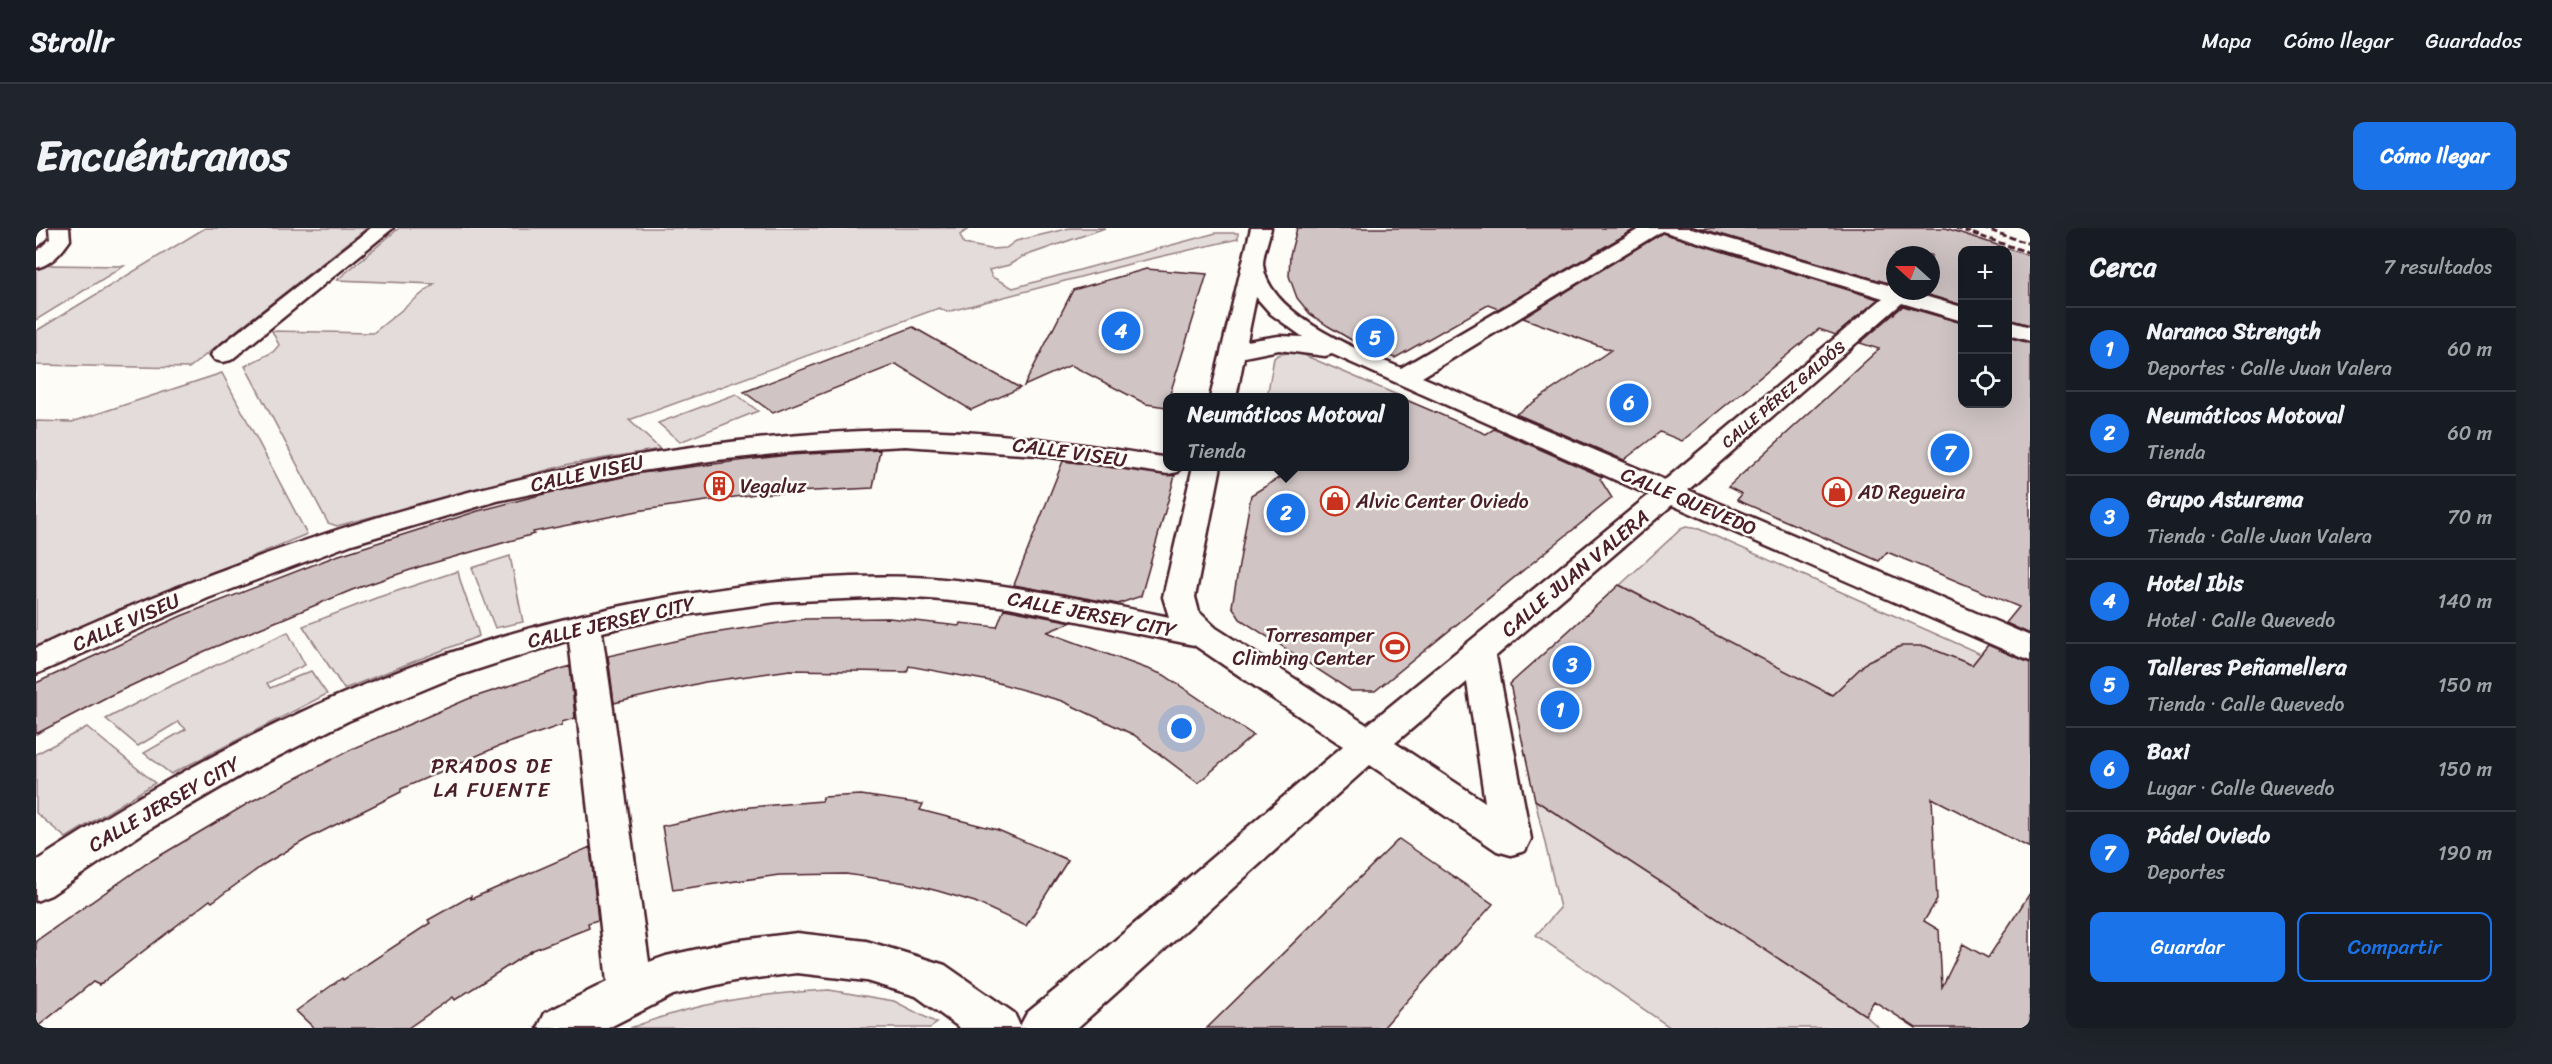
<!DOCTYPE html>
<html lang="es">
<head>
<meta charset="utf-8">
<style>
  :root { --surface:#171b24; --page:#20242c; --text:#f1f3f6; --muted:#9ea1a6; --line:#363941; --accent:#1a73e8 }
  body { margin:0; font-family:Sriracha,sans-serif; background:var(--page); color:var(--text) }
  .controls { position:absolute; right:18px; top:18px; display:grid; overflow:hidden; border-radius:12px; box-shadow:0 6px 24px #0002 }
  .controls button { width:54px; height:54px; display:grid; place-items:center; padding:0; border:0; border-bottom:2px solid var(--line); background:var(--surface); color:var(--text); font:30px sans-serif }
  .compass { position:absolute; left:1850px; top:18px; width:54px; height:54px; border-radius:50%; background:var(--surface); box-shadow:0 6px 24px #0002; rotate:291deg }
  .you { position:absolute; left:1146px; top:501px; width:21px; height:21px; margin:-15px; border:4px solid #fff; border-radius:50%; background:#1a73e8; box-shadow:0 0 0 9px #1a73e833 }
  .badge { display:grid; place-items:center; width:39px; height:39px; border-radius:50%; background:var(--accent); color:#fff; font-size:20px; font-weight:700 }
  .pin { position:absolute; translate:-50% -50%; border:3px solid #fff; box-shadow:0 2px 6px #0006 }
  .popup { position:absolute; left:1127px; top:165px; width:246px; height:78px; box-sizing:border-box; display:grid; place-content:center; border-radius:12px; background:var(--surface); filter:drop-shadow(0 2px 4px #0005); font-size:20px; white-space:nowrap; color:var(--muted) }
  .popup b { font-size:22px; color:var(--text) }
  .popup::after { content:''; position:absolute; left:50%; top:100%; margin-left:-12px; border:12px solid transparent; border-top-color:var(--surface) }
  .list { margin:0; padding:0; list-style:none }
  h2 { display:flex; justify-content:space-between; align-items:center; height:78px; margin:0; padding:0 24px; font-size:26px }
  h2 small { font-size:20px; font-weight:400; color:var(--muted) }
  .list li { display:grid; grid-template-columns:39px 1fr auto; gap:18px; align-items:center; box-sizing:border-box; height:84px; padding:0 24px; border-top:2px solid var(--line) }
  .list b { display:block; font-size:22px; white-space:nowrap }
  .list p { margin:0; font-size:20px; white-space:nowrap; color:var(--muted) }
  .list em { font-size:20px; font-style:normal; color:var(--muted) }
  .actions { display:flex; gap:12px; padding:18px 24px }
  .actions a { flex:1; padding:14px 0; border:2px solid var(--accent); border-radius:12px; text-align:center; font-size:21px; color:var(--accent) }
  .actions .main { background:var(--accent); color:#fff }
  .icon { flex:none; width:33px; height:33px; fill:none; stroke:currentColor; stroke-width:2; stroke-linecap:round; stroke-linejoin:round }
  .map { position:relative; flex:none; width:1994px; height:800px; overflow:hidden; border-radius:12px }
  header { display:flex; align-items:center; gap:36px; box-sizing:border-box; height:84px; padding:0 30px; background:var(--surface); border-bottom:2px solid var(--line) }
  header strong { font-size:28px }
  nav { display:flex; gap:33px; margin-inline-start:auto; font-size:21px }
  .intro { display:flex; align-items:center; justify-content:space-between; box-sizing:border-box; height:144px; padding:0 36px }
  h1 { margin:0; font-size:42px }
  .button { padding:15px 27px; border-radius:12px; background:var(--accent); color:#fff; font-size:21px; font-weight:700 }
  main { display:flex; gap:36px; padding:0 36px }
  aside { flex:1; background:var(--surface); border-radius:12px; box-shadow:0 6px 24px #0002 }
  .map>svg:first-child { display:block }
  .green { fill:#e3dcda; stroke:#967e82; stroke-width:1.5 }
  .building { fill:#d0c5c4; stroke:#4a1f2b; stroke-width:1.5 }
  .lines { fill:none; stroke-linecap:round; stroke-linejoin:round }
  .minor-casing { stroke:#4a1f2b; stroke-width:5 }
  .minor { fill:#fdfcf7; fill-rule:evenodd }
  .rail { stroke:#4a1f2b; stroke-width:3; stroke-dasharray:6 3; stroke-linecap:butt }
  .labels { text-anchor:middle; stroke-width:5; stroke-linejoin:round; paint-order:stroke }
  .far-street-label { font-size:16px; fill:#4a1f2b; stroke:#fdfcf7 }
  .street-label { font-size:20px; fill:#4a1f2b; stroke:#fdfcf7 }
  .poi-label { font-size:20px; fill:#4a1f2b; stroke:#fdfcf7; text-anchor:start }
  .neighbourhood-label { font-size:21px; letter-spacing:1.5px; fill:#4a1f2b; stroke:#fdfcf7 }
</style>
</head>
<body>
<header>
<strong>Strollr</strong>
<nav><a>Mapa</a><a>Cómo llegar</a><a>Guardados</a></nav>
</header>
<div class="intro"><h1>Encuéntranos</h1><a class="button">Cómo llegar</a></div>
<main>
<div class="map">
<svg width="1994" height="800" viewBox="0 0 1994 800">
  <rect width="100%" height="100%" fill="#fdfcf7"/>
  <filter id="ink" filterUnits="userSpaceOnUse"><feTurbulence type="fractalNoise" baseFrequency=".0167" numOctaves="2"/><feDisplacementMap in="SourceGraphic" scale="12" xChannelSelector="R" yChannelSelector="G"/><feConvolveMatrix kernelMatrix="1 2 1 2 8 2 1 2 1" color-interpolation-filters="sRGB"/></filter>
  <g filter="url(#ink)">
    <!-- green -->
    <path class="green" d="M 169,0 L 331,0 L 153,140 L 0,137 L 0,103 Z
      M 363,0 L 934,0 L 924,7 L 928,16 L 955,21 L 970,20 L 980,13 L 1034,0 L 1069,0 L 986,29 L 973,37 L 953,42 L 956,49 L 977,60 L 1180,5 L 1202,5 L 1202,11 L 1101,34 L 911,84 L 903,80 L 593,192 L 624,221 L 534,236 L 301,298 L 292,295 L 209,138 L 237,124 L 243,117 L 236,103 L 337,105 L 398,56 L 301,52 Z
      M 9,37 L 88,38 L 0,92 L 0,42 Z
      M 1255,124 L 1268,127 L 1366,169 L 1231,169 L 1238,130 L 1242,127 Z
      M 186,145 L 271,306 L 26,406 L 0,420 L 0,193 L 36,194 Z
      M 700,166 L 722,183 L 644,214 L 622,195 Z
      M 1650,299 L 1663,301 L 1945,426 L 1936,437 L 1889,418 L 1796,467 L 1584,357 L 1645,301 Z
      M 474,328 L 487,394 L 459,400 L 436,340 Z
      M 422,343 C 426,366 438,385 443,408 L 308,461 L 267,398 L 340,370 Z
      M 252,404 L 269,437 L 231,455 L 234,460 L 275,443 L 291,466 L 135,546 L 108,525 L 150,501 L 142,494 L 102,518 L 70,491 L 128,461 Z
      M 51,499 L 119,555 L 30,610 L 0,585 L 0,526 Z
      M 1499,572 L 1829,787 L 1843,800 L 1635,800 L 1500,707 L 1524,680 Z
      M 793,762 L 858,773 L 901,795 L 894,800 L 594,800 C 662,774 722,766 793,762 Z"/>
    <!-- building -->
    <path class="building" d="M 1261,0 L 1601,0 L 1462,81 L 1452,77 L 1359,130 L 1329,120 L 1292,98 L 1274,86 L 1261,70 L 1253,48 L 1254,27 Z
      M 1663,0 L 1910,0 L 1994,28 L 1994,97 L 1971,91 L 1971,22 L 1926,22 L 1926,77 L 1879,63 L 1895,63 L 1895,27 L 1859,27 L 1859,57 Z
      M 1626,5 L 1842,71 L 1800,107 L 1783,101 L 1646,213 L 1624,204 L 1588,232 L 1480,186 L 1575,122 L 1487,90 Z
      M 1110,41 L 1171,46 L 1130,179 L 1110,176 L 1035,137 L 988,158 L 1037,62 Z
      M 1867,78 L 1926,95 L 1926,176 L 1971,176 L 1971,109 L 1994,115 L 1994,406 L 1970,395 L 1983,379 L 1851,324 L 1843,333 L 1701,272 L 1706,266 L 1692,259 L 1843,121 L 1824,115 Z
      M 877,99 L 984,160 L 935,182 L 860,136 L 737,185 L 708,164 Z
      M 1368,171 L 1450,206 L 1458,201 L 1567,249 L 1564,251 L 1576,270 L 1339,463 L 1315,463 L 1204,391 L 1196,378 L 1215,267 L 1263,238 L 1368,238 Z
      M 844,222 L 837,260 L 720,266 L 607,282 L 497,304 L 498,306 L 383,339 L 316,362 L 169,423 L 71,469 L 0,506 L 0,455 L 145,388 L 300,328 L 442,283 L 508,266 L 605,245 L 752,227 Z
      M 1027,233 L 1139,248 L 1105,368 L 1082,376 L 978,357 Z
      M 1583,357 L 1796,467 L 1832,433 L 1865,418 L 1889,418 L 1936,437 L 1952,417 L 1994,435 L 1994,620 L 1896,570 L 1901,672 L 1888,693 L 1903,702 L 1906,759 L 1927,716 L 1952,730 L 1994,665 L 1994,800 L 1880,800 L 1838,773 L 1829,787 L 1499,572 L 1474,456 Z
      M 968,381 L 1036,394 L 1011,404 L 1128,447 L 1217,507 L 1162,555 L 1098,507 L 1026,473 L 959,454 L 873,438 L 871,444 L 754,442 L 669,454 L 578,475 L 572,428 L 671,406 L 769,391 L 853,390 L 923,398 L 924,395 L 961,399 Z
      M 534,438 L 539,490 L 526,494 L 526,497 L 461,519 L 365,561 L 365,564 L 271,611 L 230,635 L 176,674 L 174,672 L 63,757 L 57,754 L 0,800 L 0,713 L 110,636 L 216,573 L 318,520 L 432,471 Z
      M 825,567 L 887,576 L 884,582 L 962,602 L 1032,632 L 990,698 L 939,674 L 902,663 L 871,655 L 810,646 L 743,647 L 637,662 L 626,598 L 714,579 L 786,573 L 787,569 Z
      M 1363,611 L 1457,676 L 1347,800 L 1171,800 Z
      M 554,619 L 562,692 L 552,695 L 553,700 L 497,722 L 419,772 L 417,769 L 372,800 L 278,800 L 260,783 L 306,750 L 307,752 L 394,695 L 392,692 L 435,668 L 435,671 Z"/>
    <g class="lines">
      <!-- minor casing -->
      <g class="minor-casing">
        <path id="minor" d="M 13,0 L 33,0 L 34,12 C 26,24 15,37 0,40 L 0,24 L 14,11 Z
          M 335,0 L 357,0 L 195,132 L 187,134 L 179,132 L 175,127 L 179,122 Z
          M 1215,0 L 1235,0 C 1233,11 1227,25 1227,36 C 1231,87 1325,123 1365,140 L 1605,0 L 1655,0 L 1859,59 L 1859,63 L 1871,63 L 1926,79 L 1926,93 L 1866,75 L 1652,262 L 1994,408 L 1994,433 L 1636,277 L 1460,428 L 1495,611 L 1489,623 L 1475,627 L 1461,623 L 1334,537 L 1041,800 L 924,800 L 880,768 L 830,753 L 761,745 L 698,753 L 637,767 L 572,800 L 502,800 L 509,785 L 571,754 L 533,412 L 418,449 L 312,493 L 209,545 L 110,603 L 15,667 L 0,673 L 0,633 C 59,595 119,558 181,526 C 338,442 511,384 686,361 C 755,351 827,346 896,350 C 976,356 1055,373 1133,389 L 1127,369 L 1157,238 L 1185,238 L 1159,369 L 1163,384 L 1180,400 L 1331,497 L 1613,267 L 1296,126 L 1289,128 L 1243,122 L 1208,129 L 1200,170 L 1174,170 ZM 1626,3 L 1847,70 L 1629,252 L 1386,149 ZM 1220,69 L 1235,86 L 1267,109 L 1243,108 L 1211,113 ZM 855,369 L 895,371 L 973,379 L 1158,417 L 1307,518 L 1062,727 L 991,785 L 984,798 L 978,785 L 909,737 L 830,713 L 761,705 L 698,713 L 630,728 L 613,734 L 566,404 L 627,390 L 740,374 ZM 1431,454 L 1449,574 L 1359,515 Z
          M 1972,93 L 1994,99 L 1994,113 L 1972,107 Z
          M 855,202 C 948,201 1040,215 1132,230 L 1132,238 L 1145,238 L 1142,244 L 1132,246 L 1001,227 L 869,218 L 758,224 L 681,232 L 605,243 L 461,273 L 316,316 L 172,370 L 0,446 L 0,420 L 28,407 C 289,291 568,210 855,202 Z"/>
      </g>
      <!-- minor -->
      <use href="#minor" class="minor"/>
      <!-- rail -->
      <path class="rail" d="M 1920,0 L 1994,25
        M 1947,0 L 1994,16"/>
    </g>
  </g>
  <!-- icons -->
  <defs>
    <g id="building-ring" transform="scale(1.5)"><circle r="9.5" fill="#fdfcf7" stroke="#c8321e" stroke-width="1.5"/><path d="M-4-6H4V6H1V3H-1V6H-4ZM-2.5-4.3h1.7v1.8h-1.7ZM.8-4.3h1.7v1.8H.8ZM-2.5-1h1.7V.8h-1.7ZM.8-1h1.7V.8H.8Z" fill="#c8321e"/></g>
    <g id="shop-ring" transform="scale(1.5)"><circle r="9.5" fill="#fdfcf7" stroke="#c8321e" stroke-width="1.5"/><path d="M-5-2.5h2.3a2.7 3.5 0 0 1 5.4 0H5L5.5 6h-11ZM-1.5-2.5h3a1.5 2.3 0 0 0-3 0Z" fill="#c8321e"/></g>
    <g id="stadium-ring" transform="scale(1.5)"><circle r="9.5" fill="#fdfcf7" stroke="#c8321e" stroke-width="1.5"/><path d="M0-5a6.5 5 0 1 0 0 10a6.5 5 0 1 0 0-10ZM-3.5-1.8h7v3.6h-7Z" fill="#c8321e"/></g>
  </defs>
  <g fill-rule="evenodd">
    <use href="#building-ring" x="683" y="258"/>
    <use href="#shop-ring" x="1801" y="264"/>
    <use href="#shop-ring" x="1299" y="273"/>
    <use href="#stadium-ring" x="1359" y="419"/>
  </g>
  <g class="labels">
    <!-- far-street labels -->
    <g class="far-street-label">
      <text transform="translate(1747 166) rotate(-40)" y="6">CALLE PÉREZ GALDÓS</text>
    </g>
    <!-- street labels -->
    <g class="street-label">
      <text transform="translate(1034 224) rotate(8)" y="7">CALLE VISEU</text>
      <text transform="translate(551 245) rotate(-12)" y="7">CALLE VISEU</text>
      <text transform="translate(1653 273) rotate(23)" y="7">CALLE QUEVEDO</text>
      <text transform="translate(1539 345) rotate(-40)" y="7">CALLE JUAN VALERA</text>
      <text transform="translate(1056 386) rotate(11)" y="7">CALLE JERSEY CITY</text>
      <text transform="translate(90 394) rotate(-24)" y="7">CALLE VISEU</text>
      <text transform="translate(575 394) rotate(-13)" y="7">CALLE JERSEY CITY</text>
      <text transform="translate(128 576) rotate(-30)" y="7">CALLE JERSEY CITY</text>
    </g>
    <!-- poi labels -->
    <g class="poi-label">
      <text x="704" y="265">Vegaluz</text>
      <text x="1822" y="271">AD Regueira</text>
      <text x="1320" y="280">Alvic Center Oviedo</text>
      <text x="1338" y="414" text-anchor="end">Torresamper<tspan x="1338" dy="23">Climbing Center</tspan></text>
    </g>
    <!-- neighbourhood labels -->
    <g class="neighbourhood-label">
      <text x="456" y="545">PRADOS DE<tspan x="456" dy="24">LA FUENTE</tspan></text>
    </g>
  </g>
</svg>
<div class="controls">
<button>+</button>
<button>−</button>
<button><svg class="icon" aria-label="locate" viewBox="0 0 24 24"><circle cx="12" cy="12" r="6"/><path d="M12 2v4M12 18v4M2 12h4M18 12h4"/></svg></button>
</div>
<svg class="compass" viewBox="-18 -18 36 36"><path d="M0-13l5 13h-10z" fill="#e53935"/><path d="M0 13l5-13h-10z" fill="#9ea1a6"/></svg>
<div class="you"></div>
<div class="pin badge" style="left:1524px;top:482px">1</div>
<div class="pin badge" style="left:1250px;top:285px">2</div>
<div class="popup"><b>Neumáticos Motoval</b>Tienda</div>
<div class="pin badge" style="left:1536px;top:437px">3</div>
<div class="pin badge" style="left:1085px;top:103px">4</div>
<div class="pin badge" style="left:1339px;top:110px">5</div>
<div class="pin badge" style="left:1593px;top:175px">6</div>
<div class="pin badge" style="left:1914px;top:225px">7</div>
</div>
<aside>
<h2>Cerca<small>7 resultados</small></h2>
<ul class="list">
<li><span class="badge">1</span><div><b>Naranco Strength</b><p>Deportes · Calle Juan Valera</p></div><em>60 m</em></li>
<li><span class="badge">2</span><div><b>Neumáticos Motoval</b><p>Tienda</p></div><em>60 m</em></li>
<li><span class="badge">3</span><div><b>Grupo Asturema</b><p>Tienda · Calle Juan Valera</p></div><em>70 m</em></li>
<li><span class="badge">4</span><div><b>Hotel Ibis</b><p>Hotel · Calle Quevedo</p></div><em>140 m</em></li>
<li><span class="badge">5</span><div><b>Talleres Peñamellera</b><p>Tienda · Calle Quevedo</p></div><em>150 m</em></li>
<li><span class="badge">6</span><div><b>Baxi</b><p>Lugar · Calle Quevedo</p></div><em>150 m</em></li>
<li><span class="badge">7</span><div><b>Pádel Oviedo</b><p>Deportes</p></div><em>190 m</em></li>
</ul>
<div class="actions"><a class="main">Guardar</a><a>Compartir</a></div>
</aside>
</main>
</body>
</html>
